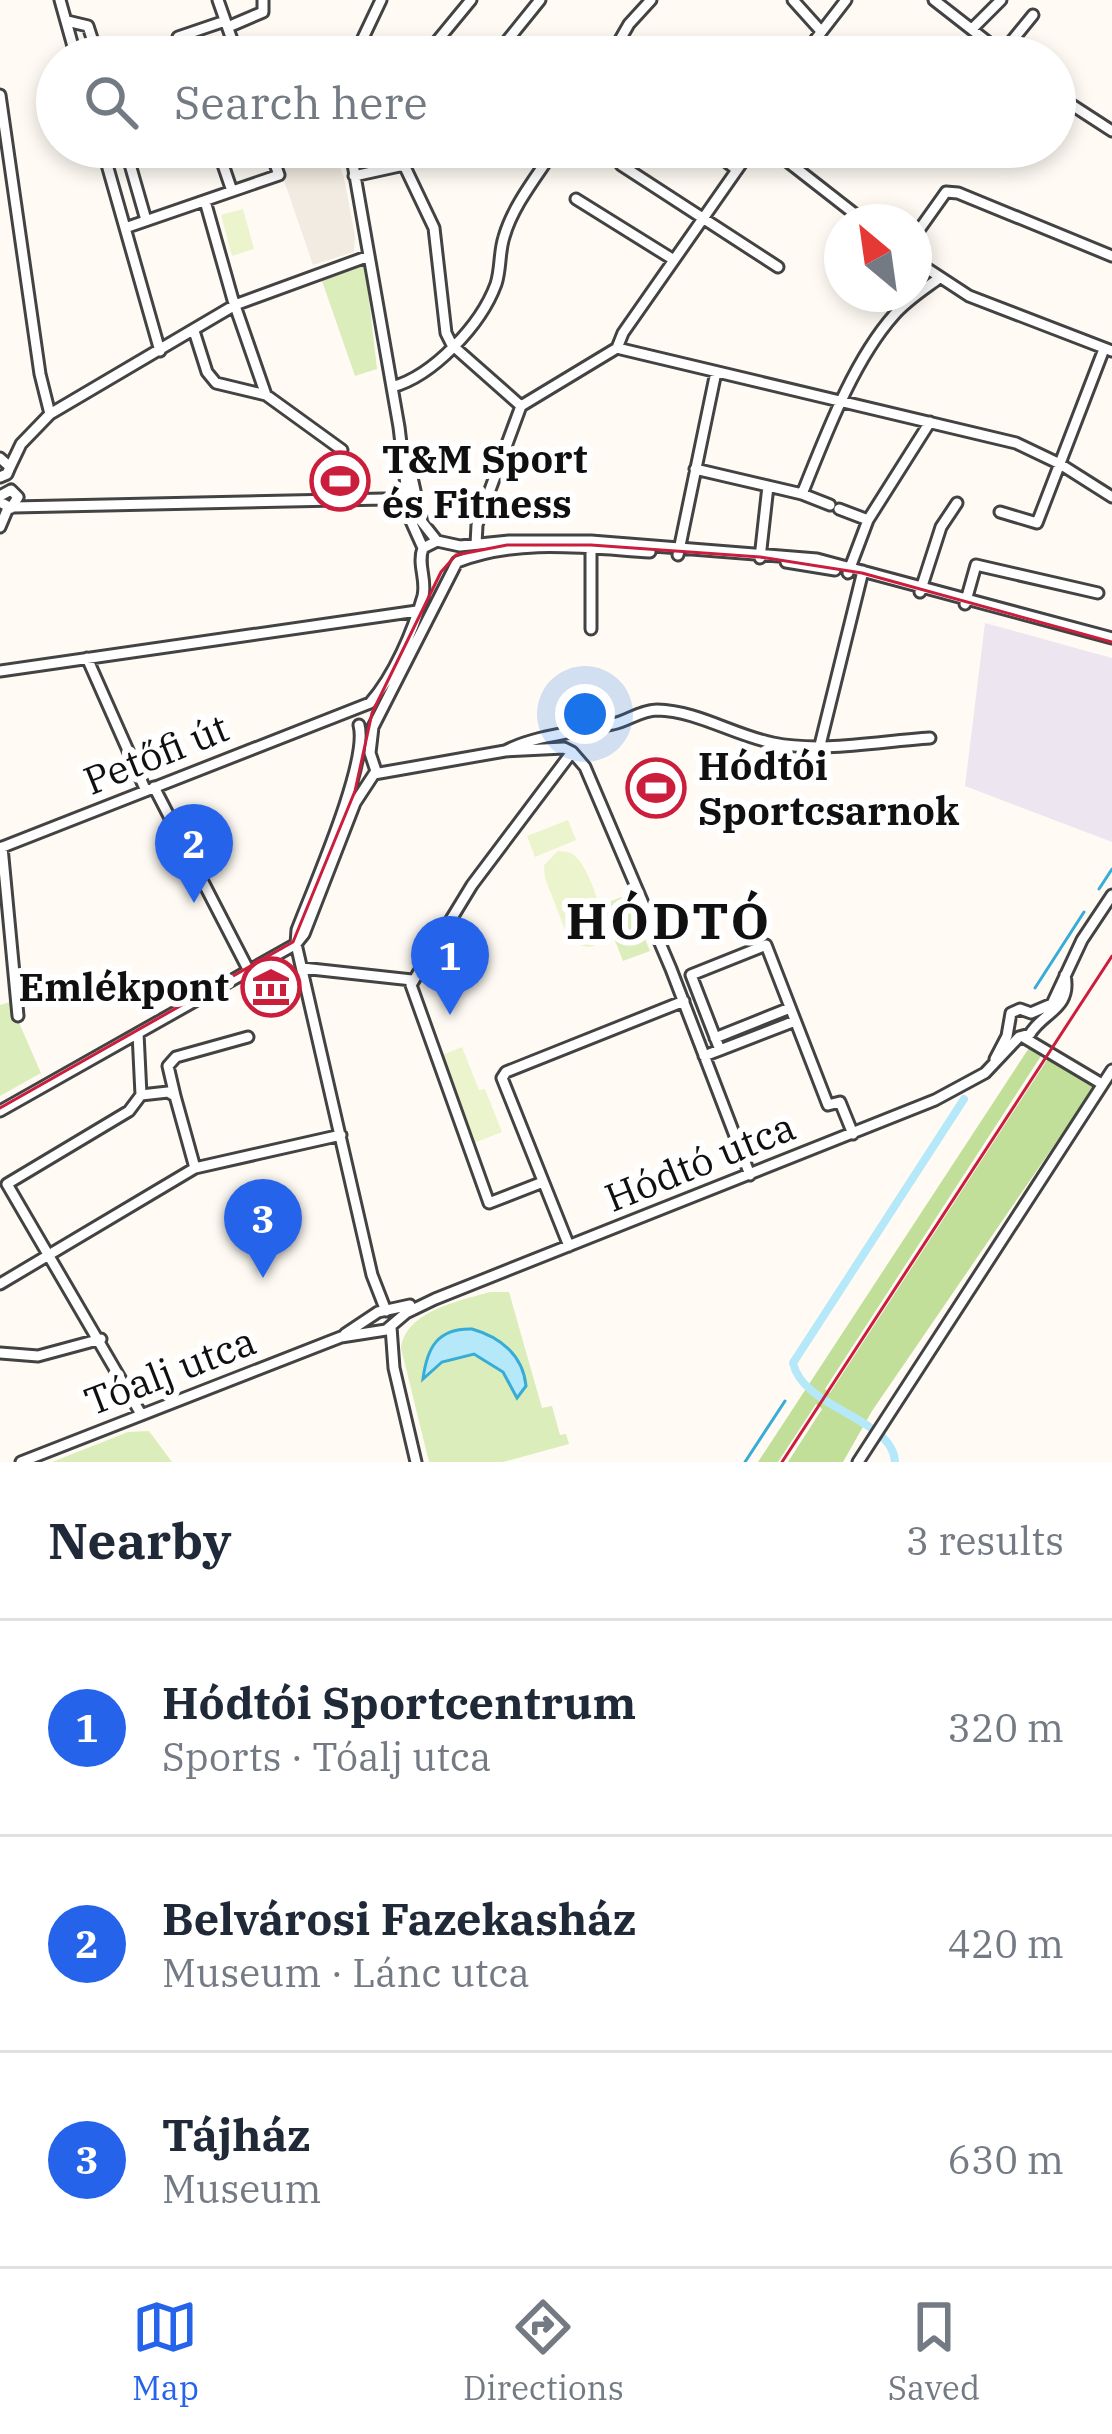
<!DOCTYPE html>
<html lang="en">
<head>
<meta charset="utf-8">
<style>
  :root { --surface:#fff; --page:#f6f6f7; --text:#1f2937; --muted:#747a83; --line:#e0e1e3; --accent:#2563eb }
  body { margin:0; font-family:"IBM Plex Serif",serif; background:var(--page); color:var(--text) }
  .compass { position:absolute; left:824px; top:204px; width:108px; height:108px; border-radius:50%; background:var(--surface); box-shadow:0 6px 18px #0003; rotate:331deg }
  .you { position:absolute; left:585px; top:714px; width:42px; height:42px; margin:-30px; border:9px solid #fff; border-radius:50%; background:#1a73e8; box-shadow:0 0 0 18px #1a73e833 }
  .badge { display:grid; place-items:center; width:78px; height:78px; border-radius:50%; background:var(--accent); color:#fff; font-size:39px; font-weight:700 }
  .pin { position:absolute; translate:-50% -99px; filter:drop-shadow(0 3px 6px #0008) }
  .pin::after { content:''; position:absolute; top:63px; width:42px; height:36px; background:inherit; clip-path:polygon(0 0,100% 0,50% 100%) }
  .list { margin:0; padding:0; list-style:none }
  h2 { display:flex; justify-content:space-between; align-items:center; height:156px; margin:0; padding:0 48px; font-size:51px }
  h2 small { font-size:39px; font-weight:400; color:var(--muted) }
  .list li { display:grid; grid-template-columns:78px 1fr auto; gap:36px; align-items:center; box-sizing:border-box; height:216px; padding:0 48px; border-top:3px solid var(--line) }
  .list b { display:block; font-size:45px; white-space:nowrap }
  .list p { margin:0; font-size:39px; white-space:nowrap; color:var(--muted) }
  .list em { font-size:39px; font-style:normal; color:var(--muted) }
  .icon { flex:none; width:66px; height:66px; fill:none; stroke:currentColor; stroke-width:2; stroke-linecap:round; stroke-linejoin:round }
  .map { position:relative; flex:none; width:1112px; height:1462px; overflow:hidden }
  .search { position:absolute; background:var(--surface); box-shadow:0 6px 18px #0003; left:36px; right:36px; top:36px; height:132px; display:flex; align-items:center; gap:30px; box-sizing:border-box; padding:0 42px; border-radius:66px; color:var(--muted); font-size:45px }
  .sheet { height:804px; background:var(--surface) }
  nav { display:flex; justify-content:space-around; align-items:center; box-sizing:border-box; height:168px; border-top:3px solid var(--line); background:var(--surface); font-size:33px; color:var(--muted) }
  nav a { display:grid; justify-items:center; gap:6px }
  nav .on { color:var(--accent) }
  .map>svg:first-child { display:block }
  .industrial { fill:#ede5ef }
  .green { fill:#dbedba }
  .forest { fill:#c1df98 }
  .pitch { fill:#ebf4cc }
  .plaza { fill:#f1ebe1 }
  .water { fill:#b5e9fa; stroke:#37acd6; stroke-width:3 }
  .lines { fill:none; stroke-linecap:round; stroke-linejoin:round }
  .stream { stroke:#37acd6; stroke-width:3 }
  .canal { stroke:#b5e9fa; stroke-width:8 }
  .minor-casing { stroke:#434343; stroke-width:15 }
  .minor { stroke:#fff; stroke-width:9 }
  .tram { stroke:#cb1e3d; stroke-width:3 }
  .rail { stroke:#cb1e3d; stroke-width:3 }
  .labels { text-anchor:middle; stroke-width:12; stroke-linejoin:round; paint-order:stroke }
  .poi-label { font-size:39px; font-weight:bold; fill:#101010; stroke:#fff; text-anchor:start }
  .street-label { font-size:39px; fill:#101010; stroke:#fff }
  .district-label { font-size:51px; font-weight:bold; letter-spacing:3px; fill:#101010; stroke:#fff }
</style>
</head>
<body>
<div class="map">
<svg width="1112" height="1462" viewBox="0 0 1112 1462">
  <rect width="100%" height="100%" fill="#fffbf4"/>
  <!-- industrial -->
  <path class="industrial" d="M 985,623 L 1112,658 L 1112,842 L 965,786 Z"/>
  <!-- green -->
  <path class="green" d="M 365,265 L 377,369 L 355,376 L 322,281 Z
    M 627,895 L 650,951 L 623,961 L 601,905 Z
    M 10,1002 L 41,1073 L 0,1096 L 0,1005 Z
    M 490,1292 L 509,1292 L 542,1408 L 552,1406 L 560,1435 L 566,1434 L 569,1444 L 503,1462 L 429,1462 L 401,1348 C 406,1311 459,1301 490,1292 Z
    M 149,1431 L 172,1462 L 52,1462 L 128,1432 Z"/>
  <!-- forest -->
  <path class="forest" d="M 1029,1048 L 1043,1053 L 825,1389 L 830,1393 L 1049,1057 L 1096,1084 L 872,1411 L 843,1462 L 788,1462 L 822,1409 L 816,1404 L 778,1462 L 758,1462 Z"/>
  <!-- pitch -->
  <path class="pitch" d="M 243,209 L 254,249 L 232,256 L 221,215 Z
    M 568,820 L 576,840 L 535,857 L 527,836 Z
    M 558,851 C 567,852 570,851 576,857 C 594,873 628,974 569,940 L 545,878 L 544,865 Z
    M 462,1047 L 479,1090 L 485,1089 L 502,1132 L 474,1143 L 440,1056 Z"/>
  <!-- plaza -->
  <path class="plaza" d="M 301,147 L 333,147 L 344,178 L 355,236 L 354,252 L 313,265 L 276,157 Z"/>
  <!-- water -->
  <path class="water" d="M 472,1329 C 500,1337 523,1355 526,1386 L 517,1398 L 503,1372 L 474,1354 L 442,1362 L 423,1379 C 427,1347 438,1328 472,1329 Z"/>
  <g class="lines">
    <!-- stream -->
    <path class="stream" d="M 1099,889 L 1112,869
      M 1035,988 L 1084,912
      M 745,1462 L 785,1401"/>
    <!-- canal -->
    <path class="canal" d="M 895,1462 C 893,1418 803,1409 793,1363 L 964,1099"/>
    <!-- minor casing -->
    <g class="minor-casing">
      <path id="minor" d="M 60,0 L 76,57
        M 218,0 L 238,57
        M 793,0 L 820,30
        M 934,0 L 1007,57
        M 67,21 L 88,26 L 98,57
        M 228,27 L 263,12 L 263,0
        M 972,29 L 1001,0
        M 437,45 L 467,57
        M 810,46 L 829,57
        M 1002,53 L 1033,15
        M 185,57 L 178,37 L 225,21
        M 354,57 L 381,0
        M 424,57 L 471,0
        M 494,57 L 540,0
        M 610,57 L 629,24 L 651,0
        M 802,57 L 846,0
        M 1055,94 L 1112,131
        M 0,95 L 40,374 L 50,414
        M 102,147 L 160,351
        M 125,147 L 146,220
        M 217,147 L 232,191
        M 350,147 L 399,427 L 410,519 L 423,548
        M 377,147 L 381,170
        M 708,147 L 737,170
        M 769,147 L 865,222
        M 404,165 L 434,228 L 446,333 L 452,345 L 521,406
        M 621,165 L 778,267
        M 354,176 L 404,165 L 434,147
        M 576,199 L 674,260
        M 205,201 L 233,300 L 266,395
        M 125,228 L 279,175 L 269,147
        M 914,237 L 946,192 L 958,193 L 1112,256
        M 914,260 L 969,296 L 1112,351
        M 194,331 L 207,372 L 216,383 L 266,395 L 342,450
        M 617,348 L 1016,443 L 1060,464 L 1112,497
        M 617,348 L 623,333 L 753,147
        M 392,387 C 433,376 481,325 496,284 C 501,269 499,252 504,237 C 513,205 538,175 556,147
        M 407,455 L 422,522 L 437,541
        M 0,458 L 10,467 L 7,474 L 0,477
        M 10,467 L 21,444 L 50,414 L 235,305 L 369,256
        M 695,469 L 802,494 L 830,505
        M 802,494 C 825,437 853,361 894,315 C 906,301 923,290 938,279
        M 0,496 L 11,490 L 18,497 L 11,508 L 0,502
        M 14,507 L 384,499 L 409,503 L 418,510
        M 839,509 L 868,520
        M 1000,512 L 1037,523 L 1104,349
        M 0,527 L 8,508
        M 476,544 L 477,525 L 521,406 L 617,348
        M 423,548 L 437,541 L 460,546 L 509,541 L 591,541 L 817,559 L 1112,638
        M 678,555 L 716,372
        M 760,558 L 768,486
        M 457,562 C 518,538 586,548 650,552
        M 786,562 L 835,570
        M 848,573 L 868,520 L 930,422
        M 920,592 L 941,527 L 957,503
        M 965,604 L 976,565 L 1098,593
        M 591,629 L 591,546
        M 87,658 L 146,791
        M 0,671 L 417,611
        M 359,725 C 369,762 313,888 297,930 L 296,944 L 372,1275 L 386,1311
        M 820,745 L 863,571
        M 505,751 C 538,734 577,733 613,724 C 628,721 641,710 657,710 C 698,711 733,735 773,743 C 822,753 880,741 930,738
        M 572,752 L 585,767 L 671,969 L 750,1175
        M 374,774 L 505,751 L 564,748 L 572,752
        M 154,787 L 249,971
        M 2,847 L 18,1016
        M 0,848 L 370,703 C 394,676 413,631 423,596 C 427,579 417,565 423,548
        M 302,968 L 412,980
        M 138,1033 L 141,1095 L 168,1092 L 175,1096 L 195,1168
        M 1023,1037 L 1102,1084
        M 715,1038 L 790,1008
        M 720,1050 L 795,1021
        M 704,1056 L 720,1050 L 691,975 L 766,945 L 828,1105 L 840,1102 L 853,1134
        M 995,1059 L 1007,1036 L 1011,1013 L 1020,1009 L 1031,1013 L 1052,1004 L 1082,940 L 1112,895
        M 141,1095 L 129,1111 L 7,1184 L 141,1414
        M 175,1096 L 168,1066 L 176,1057 L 248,1037
        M 0,1111 L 296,944 L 304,934 L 355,803 L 376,771 L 370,753 L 373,727 L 457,562
        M 543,1182 L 489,1203 L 411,985 L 472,885 L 572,752
        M 569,1246 L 502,1078 L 506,1072 L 684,1001
        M 0,1284 L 195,1168 L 341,1135
        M 391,1327 L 394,1368 L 416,1462
        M 345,1334 L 378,1312 L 410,1305
        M 0,1353 L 38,1356 L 101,1339
        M 21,1462 L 341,1337 L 386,1330 L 406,1313 L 435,1299 L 935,1100 L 985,1073 L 1019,1037 L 1030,1034 C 1043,1012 1072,1009 1065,975
        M 858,1462 L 1112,1070"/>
    </g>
    <!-- minor -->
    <use href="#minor" class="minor"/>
    <!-- tram -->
    <path class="tram" d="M 0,1108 L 293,942 L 355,791 L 372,713 L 441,572 L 456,555 L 507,545 L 591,545 L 760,557 L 862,573 L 1112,642"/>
    <!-- rail -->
    <path class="rail" d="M 782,1462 L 1112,956"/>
  </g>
  <!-- icons -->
  <defs>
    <g id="stadium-ring" transform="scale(3)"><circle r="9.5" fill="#fff" stroke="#cb1e3d" stroke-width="1.5"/><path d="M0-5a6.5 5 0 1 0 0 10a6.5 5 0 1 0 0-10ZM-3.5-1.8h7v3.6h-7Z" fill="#cb1e3d"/></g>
    <g id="museum-ring" transform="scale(3)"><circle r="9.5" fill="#fff" stroke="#cb1e3d" stroke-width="1.5"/><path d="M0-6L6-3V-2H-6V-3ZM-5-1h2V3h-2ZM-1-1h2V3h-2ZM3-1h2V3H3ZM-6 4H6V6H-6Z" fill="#cb1e3d"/></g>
  </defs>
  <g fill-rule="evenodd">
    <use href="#stadium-ring" x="340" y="481"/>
    <use href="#stadium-ring" x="656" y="788"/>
    <use href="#museum-ring" x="271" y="987"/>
  </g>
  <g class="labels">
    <!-- poi labels -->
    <g class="poi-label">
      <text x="382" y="473">T&amp;M Sport<tspan x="382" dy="45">és Fitness</tspan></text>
      <text x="698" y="780">Hódtói<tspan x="698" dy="45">Sportcsarnok</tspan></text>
      <text x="229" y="1001" text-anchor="end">Emlékpont</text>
    </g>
    <!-- street labels -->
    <g class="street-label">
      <text transform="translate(156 754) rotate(-22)" y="14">Petőfi út</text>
      <text transform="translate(700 1162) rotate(-22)" y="14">Hódtó utca</text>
      <text transform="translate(170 1371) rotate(-21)" y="14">Tóalj utca</text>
    </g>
    <!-- district labels -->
    <g class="district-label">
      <text x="669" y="939">HÓDTÓ</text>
    </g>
  </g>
</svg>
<svg class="compass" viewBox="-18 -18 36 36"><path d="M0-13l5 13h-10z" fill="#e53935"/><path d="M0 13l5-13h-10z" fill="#747a83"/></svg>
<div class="you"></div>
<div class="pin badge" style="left:450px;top:1015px">1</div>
<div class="pin badge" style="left:194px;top:903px">2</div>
<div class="pin badge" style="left:263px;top:1278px">3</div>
<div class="search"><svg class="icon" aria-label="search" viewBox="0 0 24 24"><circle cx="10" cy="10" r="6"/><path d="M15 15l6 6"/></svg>Search here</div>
</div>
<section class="sheet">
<h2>Nearby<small>3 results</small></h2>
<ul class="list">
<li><span class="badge">1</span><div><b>Hódtói Sportcentrum</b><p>Sports · Tóalj utca</p></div><em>320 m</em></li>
<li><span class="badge">2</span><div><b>Belvárosi Fazekasház</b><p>Museum · Lánc utca</p></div><em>420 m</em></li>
<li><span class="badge">3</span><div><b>Tájház</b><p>Museum</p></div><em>630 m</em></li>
</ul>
</section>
<nav>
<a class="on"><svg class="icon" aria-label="map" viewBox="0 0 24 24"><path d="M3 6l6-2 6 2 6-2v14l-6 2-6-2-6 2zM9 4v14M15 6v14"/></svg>Map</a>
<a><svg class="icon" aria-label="directions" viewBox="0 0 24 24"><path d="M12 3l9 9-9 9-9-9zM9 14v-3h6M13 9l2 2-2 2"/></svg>Directions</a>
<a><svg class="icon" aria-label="saved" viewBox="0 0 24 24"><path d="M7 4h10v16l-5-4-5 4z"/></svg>Saved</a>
</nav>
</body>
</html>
